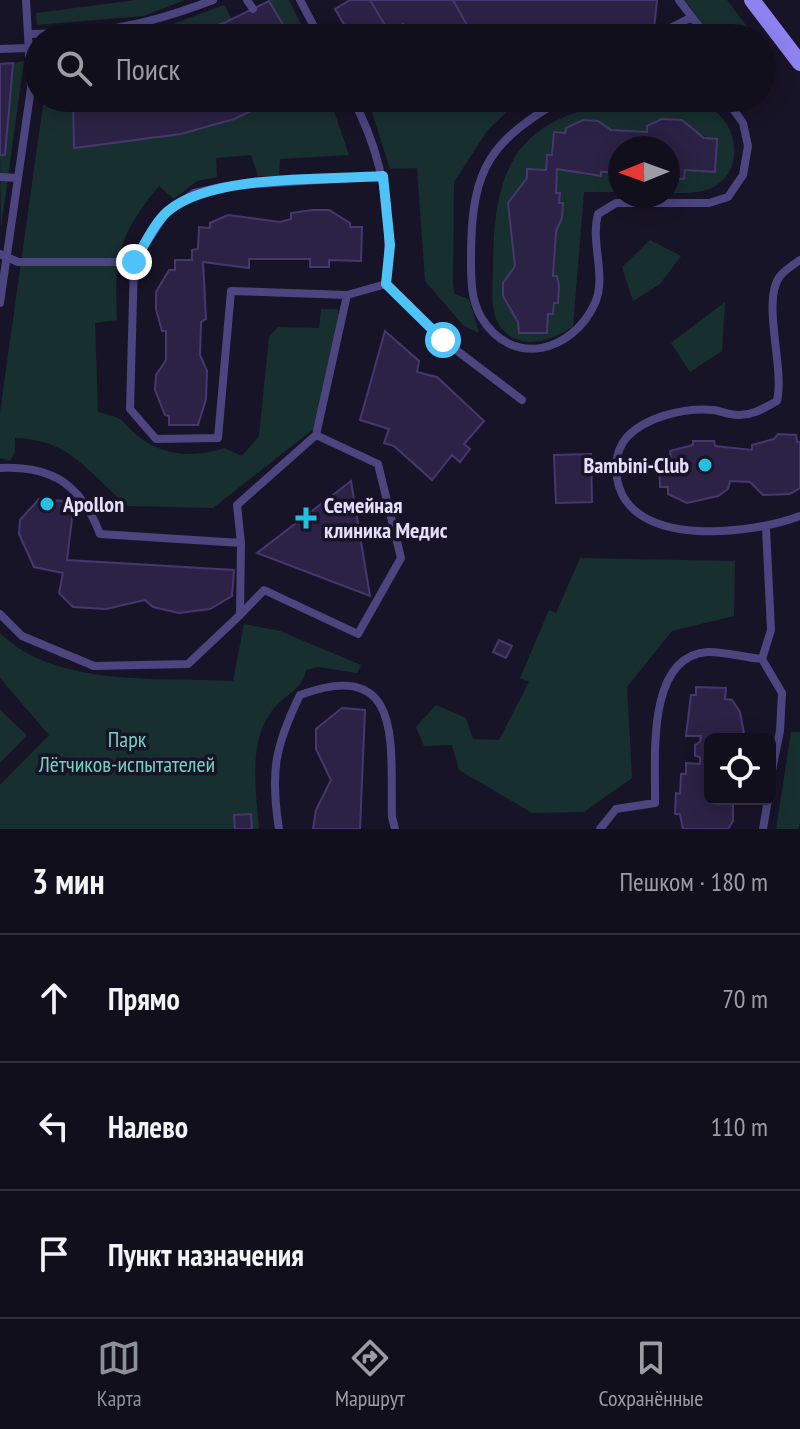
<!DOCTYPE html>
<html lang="ru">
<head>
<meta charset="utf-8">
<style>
  :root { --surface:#120f1d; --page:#1b1826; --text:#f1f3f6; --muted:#9c9ca4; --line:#312f3b; --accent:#8c9099 }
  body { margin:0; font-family:"PT Sans Narrow",sans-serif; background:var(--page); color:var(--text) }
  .controls { position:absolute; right:24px; bottom:24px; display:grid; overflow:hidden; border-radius:12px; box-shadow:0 4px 20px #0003 }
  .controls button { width:72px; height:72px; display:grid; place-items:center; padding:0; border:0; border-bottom:2px solid var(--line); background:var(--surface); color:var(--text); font:40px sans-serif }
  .compass { position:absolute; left:608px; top:136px; width:72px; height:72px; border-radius:50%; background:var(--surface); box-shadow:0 4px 20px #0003; rotate:269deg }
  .stop { position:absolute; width:24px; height:24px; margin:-18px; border:6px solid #4fc3f7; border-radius:50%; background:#fff }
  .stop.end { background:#4fc3f7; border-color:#fff; box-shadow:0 2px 8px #0008 }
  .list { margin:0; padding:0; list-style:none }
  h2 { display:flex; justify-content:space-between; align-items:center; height:104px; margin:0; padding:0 32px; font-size:34px }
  h2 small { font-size:26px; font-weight:400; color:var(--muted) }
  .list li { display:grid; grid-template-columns:52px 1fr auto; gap:24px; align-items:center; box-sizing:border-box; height:128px; padding:0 32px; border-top:2px solid var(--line) }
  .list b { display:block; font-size:30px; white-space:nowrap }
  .list em { font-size:26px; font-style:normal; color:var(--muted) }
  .icon { flex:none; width:44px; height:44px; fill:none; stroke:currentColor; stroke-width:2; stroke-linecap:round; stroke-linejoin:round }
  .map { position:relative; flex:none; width:800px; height:829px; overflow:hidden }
  .search { position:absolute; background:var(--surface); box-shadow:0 4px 20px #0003; left:24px; right:24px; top:24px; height:88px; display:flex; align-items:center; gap:20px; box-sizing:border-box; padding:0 28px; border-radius:44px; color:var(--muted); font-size:30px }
  .sheet { height:488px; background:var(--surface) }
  nav { display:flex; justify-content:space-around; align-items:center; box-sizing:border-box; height:112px; border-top:2px solid var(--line); background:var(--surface); font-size:22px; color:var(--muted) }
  nav a { display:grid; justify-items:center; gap:4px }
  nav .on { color:var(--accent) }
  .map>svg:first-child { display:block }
  .green { fill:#182f30 }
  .building { fill:#2c2245; stroke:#46386e; stroke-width:2 }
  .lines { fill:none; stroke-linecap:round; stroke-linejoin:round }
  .lane { stroke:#4c4580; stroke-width:8 }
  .secondary { stroke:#8d82ee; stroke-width:16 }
  .route { stroke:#4fc3f7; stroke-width:10 }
  .poi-dot { fill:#24c0e0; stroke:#181427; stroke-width:3 }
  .labels { text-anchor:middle; stroke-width:7; stroke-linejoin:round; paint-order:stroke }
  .poi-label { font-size:22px; font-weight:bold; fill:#e4defa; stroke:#181427; text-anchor:start }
  .park-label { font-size:22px; fill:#73d2c1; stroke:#181427 }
</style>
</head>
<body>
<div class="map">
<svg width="800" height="829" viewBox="0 0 800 829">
  <rect width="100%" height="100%" fill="#181427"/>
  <!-- green -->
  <path class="green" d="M 137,0 L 185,0 L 144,16 L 37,25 L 36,13 Z
    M 268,0 L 289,0 L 308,38 L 291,38 Z
    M 685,0 L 727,0 L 755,37 L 713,38 Z
    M 224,5 L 232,19 L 182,38 L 162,38 L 159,29 Z
    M 24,61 L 1,228 L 0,155 L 5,154 L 13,63 Z
    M 44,98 L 73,98 L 75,148 L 181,134 L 234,119 L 280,98 L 334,98 L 331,102 L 349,155 L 280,159 L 279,176 L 258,176 L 251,155 L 216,158 L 217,177 L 197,181 L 174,199 L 159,186 C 118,236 114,256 117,320 L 95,323 L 98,412 C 130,420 117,419 139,437 C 162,456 198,458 224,448 L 242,456 L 259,436 L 269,337 L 278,327 L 319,328 L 321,309 L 337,309 L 339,315 L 315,428 L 213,508 L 128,506 C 89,474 71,439 15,438 L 15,453 L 10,461 L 0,458 L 0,412 Z
    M 378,98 L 485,98 L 495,111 L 513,98 L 521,98 L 487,131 L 454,182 L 453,285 L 455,294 L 469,299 L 479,333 L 463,325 L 425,281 L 417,168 L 390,169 L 369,103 Z
    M 628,102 C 647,103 692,99 708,107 C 737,121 745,166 717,185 C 704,194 683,193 668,193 L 668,178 L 685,170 L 714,172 L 717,139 C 688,137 685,107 647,126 L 647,132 C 636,132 624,133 614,130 C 588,124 596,113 566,128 L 565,133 L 554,132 L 552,155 L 547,155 L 546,170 L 528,170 L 527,178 L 508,203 L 515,266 L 504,283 L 503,296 L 518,322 L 519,333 L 547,333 L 548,314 L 553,314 L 554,303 L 558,303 L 556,276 L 553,276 L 556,231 L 563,204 L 559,203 L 560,193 L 556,193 L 557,169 L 581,170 L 581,174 L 591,176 L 610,172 L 611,166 L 620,167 L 620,192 L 584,192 L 573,327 C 551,339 527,351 505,332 C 488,317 493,288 493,268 C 493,165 518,114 628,102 Z
    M 650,240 L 681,256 L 660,284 L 633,301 L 622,267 Z
    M 725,302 L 722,351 L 690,372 L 671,343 Z
    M 580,558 L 735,561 L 734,616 L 672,631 L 627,687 L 632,778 L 584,812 L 532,813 L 459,770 L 452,745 L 424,746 L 416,727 L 436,705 L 466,718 L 473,739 L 499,740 L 529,682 L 520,678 L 549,610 L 556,613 Z
    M 244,624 L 280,631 L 361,665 L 357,673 L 318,667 L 306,670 C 303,689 287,693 275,707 C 247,738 256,791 259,829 L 0,829 L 0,785 L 49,735 L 0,678 L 0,633 C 55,688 160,677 233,681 Z
    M 0,710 L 27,735 L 0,763 Z
    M 791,732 L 800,732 L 800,823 L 798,829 L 776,829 Z"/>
  <!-- building -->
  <path class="building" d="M 350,0 L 370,0 L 389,32 L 378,38 L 352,38 L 335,9 Z
    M 370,0 L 453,0 L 471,32 L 464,38 L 411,38 L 403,24 L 389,32 Z
    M 453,0 L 657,0 L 654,29 L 596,27 L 549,38 L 464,38 L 471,32 Z
    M 269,1 L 291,38 L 182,38 L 226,22 Z
    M 13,63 L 5,155 L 0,155 L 0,64 Z
    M 73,98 L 280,98 L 234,119 L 181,134 L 74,148 Z
    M 662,119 L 682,120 L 704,138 L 717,139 L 715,172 L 685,170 L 684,179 L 668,178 L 668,148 L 620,148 L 620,167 L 611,166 L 611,172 L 601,172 L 601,176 L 557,169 L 556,193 L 560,193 L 559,203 L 563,203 L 562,218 L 556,231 L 553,276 L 557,276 L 559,286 L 558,303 L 554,303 L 553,314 L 548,314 L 547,333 L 519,333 L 518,322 L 503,296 L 503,283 L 515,266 L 508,203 L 527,178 L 527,169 L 546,170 L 547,155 L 552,155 L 554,132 L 565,133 L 566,128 L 583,120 L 598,121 L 611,130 L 647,132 L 647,126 Z
    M 312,210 L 329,210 L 350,223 L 350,227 L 362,227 L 361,261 L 329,260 L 329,267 L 310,267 L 310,259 L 249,259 L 249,268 L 203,262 L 206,319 L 201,322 L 200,355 L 207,371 L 206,399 L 198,425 L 169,425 L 169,416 L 165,415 L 155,390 L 156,375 L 166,360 L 166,331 L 162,331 L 156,309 L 156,292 L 169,270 L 175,270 L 175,260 L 192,260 L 192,250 L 198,249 L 199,227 L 210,228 L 210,223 L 228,215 L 280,222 L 291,219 L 291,213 Z
    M 385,331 L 419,361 L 417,372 L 437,377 L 484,421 L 464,444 L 470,449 L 460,462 L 452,455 L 432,480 L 394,446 L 384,443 L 389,429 L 360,420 Z
    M 778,434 L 796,435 L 797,442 L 800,442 L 800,488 L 790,494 L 763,495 L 750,482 L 730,481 L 728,489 L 718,496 L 687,503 L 668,494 L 668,487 L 660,487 L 659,458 L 671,458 L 670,451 L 693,445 L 693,441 L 714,441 L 715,446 L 752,450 L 752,445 L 774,439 Z
    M 591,454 L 592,502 L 556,503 L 554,455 Z
    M 351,481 L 370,596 L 257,553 Z
    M 39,499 L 74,502 L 67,560 L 234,570 L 232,596 L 210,609 L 179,613 L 153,607 L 145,600 L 106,609 L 73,607 L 59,593 L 63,573 L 34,567 L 19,534 L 20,520 Z
    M 499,640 L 512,646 L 506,658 L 493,652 Z
    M 696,687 L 726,688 L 725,699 L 732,700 L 740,712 L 745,739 L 710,739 L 710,799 L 733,799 L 733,821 L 728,829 L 683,829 L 680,814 L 675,814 L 676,793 L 680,794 L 681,774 L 686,774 L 686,763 L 700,764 L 700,757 L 695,756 L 695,745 L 700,742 L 701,736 L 686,736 L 691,695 L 696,695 Z
    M 342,708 L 365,710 L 360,829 L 313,829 L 316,810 L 331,780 L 316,749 L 316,729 Z
    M 251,814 L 252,829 L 235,829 L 234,815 Z"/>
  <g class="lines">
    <!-- lane -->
    <path class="lane" d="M 247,0 L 253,9
      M 300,0 L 320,38
      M 679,0 L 708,38
      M 140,25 L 142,38
      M 28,34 C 101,34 145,26 213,0
      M 639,38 L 662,32 L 692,17
      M 0,49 L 29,48
      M 352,98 C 384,156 393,219 386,284 L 347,295 L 231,291 L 218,438 L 156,439 L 130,409 L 134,262 L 166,213 L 194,193 L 226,186 L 383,176
      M 564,98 C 491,141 472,166 471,252 C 471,274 470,298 481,317 C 512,369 573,352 595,303 C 607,276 590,242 598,214 L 616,203 L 709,203 L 728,197 L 743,175 L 748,146 L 743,123 L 728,102 L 721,98
      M 0,177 L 18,178
      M 0,254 L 18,262 L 134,262
      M 800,260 C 794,264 785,270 780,276 C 761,301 785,367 777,401 C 764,408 752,416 737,415 C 729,415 721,411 713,410 C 685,407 646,417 627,437 C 617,448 615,464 617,478 C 628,550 753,534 800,516
      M 386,284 L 443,340 L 522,400
      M 0,303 L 31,88 L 26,0
      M 0,468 C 54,466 81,485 100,534 L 241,543 L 240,615 L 188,664 L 94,666 L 22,636 L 0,614
      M 766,528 L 771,630 L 762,659 L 782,693 L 780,731 L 770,780
      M 241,543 L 237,505 L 316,435 L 347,295
      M 240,615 L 264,590 L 358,634 L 401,558 L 378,464 L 316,435
      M 279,829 C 270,772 275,746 300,695 C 405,656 390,745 392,817 L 395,829
      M 600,829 L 616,809 L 655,803 C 656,762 645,657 707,652 C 723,651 745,658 762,659
      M 763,829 L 768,799"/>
    <!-- secondary -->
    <path class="secondary" d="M 752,0 L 800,63"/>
  </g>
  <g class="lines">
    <!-- route -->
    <path class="route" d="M 134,262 C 144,246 154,223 168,211 C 212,174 325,180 383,176 L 390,245 L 386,284 L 443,340"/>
  </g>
  <!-- markers -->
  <g class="poi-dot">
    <circle cx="705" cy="465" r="8"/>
    <circle cx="47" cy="504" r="8"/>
    <path d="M302 506h8v8h8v8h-8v8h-8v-8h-8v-8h8z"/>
  </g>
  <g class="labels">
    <!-- poi labels -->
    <g class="poi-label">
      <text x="689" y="473" text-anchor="end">Bambini-Club</text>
      <text x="63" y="512">Apollon</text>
      <text x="324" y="513">Семейная<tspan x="324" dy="25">клиника Медис</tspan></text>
    </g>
    <!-- park labels -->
    <g class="park-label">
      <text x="127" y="747">Парк<tspan x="127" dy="25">Лётчиков-испытателей</tspan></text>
    </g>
  </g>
</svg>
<div class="controls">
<button><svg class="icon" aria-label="locate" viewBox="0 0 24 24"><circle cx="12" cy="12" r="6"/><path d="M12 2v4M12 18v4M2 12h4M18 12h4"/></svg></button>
</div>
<svg class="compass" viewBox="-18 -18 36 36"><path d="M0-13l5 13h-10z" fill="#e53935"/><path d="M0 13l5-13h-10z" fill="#9c9ca4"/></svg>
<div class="stop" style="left:443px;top:340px"></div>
<div class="stop end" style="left:134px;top:262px"></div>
<div class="search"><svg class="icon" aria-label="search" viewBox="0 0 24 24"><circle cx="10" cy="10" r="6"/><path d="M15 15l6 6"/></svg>Поиск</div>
</div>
<section class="sheet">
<h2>3 мин<small>Пешком · 180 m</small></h2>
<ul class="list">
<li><svg class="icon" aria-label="ahead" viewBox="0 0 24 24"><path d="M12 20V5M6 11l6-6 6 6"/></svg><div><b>Прямо</b></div><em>70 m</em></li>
<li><svg class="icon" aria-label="left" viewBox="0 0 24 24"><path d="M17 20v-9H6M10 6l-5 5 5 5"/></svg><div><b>Налево</b></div><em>110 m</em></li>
<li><svg class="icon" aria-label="arrive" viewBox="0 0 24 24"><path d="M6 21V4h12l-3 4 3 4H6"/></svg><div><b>Пункт назначения</b></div></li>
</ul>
</section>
<nav>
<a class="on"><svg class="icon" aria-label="map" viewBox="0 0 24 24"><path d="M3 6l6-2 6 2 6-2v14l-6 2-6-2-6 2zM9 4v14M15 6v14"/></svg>Карта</a>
<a><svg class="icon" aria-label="directions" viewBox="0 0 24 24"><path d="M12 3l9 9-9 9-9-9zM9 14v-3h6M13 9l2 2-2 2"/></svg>Маршрут</a>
<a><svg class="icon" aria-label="saved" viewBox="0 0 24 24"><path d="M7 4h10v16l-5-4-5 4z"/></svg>Сохранённые</a>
</nav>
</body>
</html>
